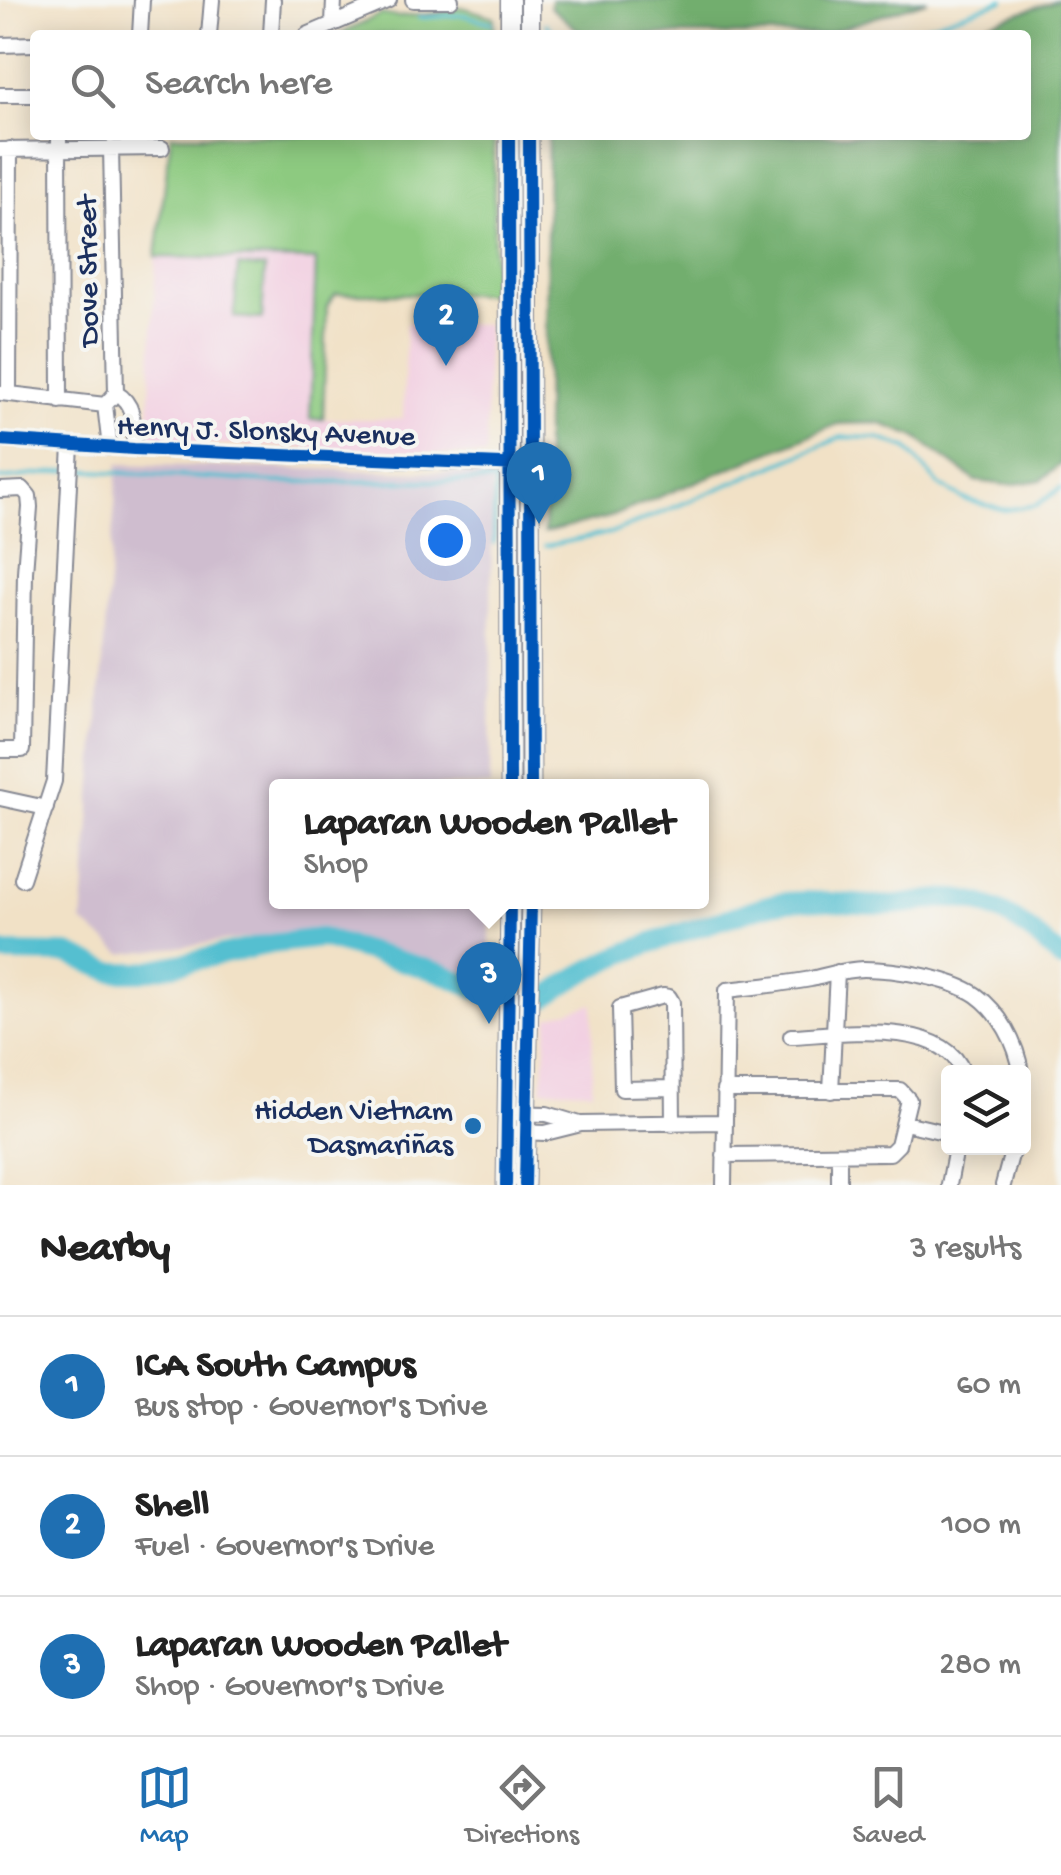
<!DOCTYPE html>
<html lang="en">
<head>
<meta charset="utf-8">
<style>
  :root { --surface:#fff; --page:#f2f2f2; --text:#222; --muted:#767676; --line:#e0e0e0; --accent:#1f6fb2 }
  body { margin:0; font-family:"Gochi Hand",sans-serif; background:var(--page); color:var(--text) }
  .controls { position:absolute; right:30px; bottom:30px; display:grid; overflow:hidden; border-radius:10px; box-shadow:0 5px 25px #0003 }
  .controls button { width:90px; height:90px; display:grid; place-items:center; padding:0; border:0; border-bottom:2px solid var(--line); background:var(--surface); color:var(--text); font:50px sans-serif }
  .you { position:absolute; left:445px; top:540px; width:35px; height:35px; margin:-25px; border:8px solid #fff; border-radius:50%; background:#1a73e8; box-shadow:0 0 0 15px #1a73e833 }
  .badge { display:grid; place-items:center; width:65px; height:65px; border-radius:50%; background:var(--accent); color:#fff; font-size:32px; font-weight:700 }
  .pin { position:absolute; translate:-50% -82px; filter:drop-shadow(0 2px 5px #0008) }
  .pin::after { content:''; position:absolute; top:52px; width:35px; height:30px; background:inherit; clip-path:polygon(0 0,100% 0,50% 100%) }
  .popup { position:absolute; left:269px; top:779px; width:440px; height:130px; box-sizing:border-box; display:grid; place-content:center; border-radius:10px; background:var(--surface); filter:drop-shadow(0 2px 8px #0005); font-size:32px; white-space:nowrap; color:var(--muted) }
  .popup b { font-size:38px; color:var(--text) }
  .popup::after { content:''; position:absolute; left:50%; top:100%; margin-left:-20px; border:20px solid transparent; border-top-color:var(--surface) }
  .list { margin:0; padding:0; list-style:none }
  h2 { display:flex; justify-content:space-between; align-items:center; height:130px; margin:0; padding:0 40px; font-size:42px }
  h2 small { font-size:32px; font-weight:400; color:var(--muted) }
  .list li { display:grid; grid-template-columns:65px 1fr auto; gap:30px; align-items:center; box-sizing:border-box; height:140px; padding:0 40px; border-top:2px solid var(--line) }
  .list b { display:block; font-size:38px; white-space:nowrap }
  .list p { margin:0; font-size:32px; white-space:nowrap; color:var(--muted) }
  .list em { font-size:32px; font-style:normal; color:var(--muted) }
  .icon { flex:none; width:55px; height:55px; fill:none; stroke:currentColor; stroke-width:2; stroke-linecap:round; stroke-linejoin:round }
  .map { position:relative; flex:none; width:1061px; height:1185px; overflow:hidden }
  .search { position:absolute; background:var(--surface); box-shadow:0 5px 25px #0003; left:30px; right:30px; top:30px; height:110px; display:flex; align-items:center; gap:25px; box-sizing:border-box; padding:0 35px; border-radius:10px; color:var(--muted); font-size:38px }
  .sheet { height:550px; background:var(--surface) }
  nav { display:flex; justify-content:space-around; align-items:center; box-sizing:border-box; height:140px; border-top:2px solid var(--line); background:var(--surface); font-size:28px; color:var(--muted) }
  nav a { display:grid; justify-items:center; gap:5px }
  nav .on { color:var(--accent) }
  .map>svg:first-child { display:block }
  .built { fill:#f2cfe1 }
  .industrial { fill:#cfbdcf }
  .green { fill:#8dca80; stroke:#547c6f; stroke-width:2.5 }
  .forest { fill:#72ae6e; stroke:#466e66; stroke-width:2.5 }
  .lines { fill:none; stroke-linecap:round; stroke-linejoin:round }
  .stream { stroke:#54bfd0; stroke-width:4 }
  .river { stroke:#54bfd0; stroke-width:20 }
  .minor-casing { stroke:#868892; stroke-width:18 }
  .major-casing { stroke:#868892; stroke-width:21 }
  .minor { stroke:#fff; stroke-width:14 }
  .major { stroke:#fff; stroke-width:18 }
  .cycleway-casing { stroke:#f6f6f2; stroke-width:19 }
  .cycleway { stroke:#0057b8; stroke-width:12 }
  .poi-dot { fill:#1f6fb2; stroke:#f6f6f2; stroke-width:4 }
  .labels { text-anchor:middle; stroke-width:8; stroke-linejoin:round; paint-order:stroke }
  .street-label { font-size:30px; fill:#1b2f5e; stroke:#f6f6f2 }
  .poi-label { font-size:30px; fill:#1b2f5e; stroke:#f6f6f2; text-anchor:end }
</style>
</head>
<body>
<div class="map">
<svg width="1061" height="1185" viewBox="0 0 1061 1185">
  <rect width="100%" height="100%" fill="#f6f6f2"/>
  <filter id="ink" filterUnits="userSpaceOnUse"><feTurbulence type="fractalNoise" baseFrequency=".01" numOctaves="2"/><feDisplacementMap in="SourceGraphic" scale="20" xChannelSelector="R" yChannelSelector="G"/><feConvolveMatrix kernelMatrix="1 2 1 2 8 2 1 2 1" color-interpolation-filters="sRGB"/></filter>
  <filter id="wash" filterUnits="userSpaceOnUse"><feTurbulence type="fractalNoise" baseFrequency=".0048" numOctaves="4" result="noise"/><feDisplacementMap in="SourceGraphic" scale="40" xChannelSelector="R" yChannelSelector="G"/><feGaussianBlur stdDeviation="2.25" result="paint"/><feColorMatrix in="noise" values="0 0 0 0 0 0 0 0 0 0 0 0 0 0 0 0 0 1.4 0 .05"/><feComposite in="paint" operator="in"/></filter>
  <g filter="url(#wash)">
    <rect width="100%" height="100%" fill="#f1e1c6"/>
    <!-- built -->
    <path class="built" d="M 156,257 L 316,260 L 311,419 L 403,419 L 406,323 L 487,324 L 486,456 L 148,441 Z
      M 593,1004 L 592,1091 L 542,1089 L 549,1017 Z"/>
    <!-- industrial -->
    <path class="industrial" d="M 118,464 L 492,474 L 490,786 L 276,786 L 276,902 L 490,902 L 490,971 L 466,972 L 322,929 L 122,954 L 82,922 Z"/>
    <!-- green -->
    <path class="green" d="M 461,7 L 494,17 L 494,35 L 338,35 L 381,14 L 398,17 L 437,13 Z
      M 171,135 L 494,135 L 494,294 L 336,294 L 327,306 L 323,419 L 310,419 L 316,260 L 156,257 Z
      M 238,266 L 265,268 L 262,319 L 234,317 Z"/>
    <!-- forest -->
    <path class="forest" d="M 551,0 L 928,0 L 822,35 L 584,35 L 550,7 Z
      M 1057,0 L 1061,0 L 1061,464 L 1041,480 L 1008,485 L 976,481 L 914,436 L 879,423 L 838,424 L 610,517 L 544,533 L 548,135 L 1026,135 L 1026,35 L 953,35 Z"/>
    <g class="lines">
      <!-- stream -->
      <path class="stream" d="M 419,18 L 463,15 L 492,23
        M 546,24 L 556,35
        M 899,35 L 1004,0
        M 0,479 L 75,470 L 275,482 L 495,481 L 494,543
        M 545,546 L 615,532 L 842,437 L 877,438 L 907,448 L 939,485 L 966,500 L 1005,510 L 1037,505 L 1061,488"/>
      <!-- river -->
      <path class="river" d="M 0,953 L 68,954 L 112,972 L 141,972 L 271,944 L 321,938 L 441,973 L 493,996
        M 546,998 C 595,959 661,939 721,920 C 738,915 755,908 772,904 C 813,896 855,907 895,905 C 919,903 940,896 964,900 C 1002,906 1035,932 1061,959"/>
    </g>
  </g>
  <g filter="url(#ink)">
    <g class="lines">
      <!-- minor casing -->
      <g class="minor-casing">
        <path id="minor" d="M 413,0 L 451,0
          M 333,23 L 334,0
          M 140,35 L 142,0
          M 209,35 L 212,0
          M 271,35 L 273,0
          M 307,35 L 389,0
          M 0,45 L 35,44
          M 0,95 L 35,95
          M 59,135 L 60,401
          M 0,150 L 162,148
          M 1,393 L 105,405
          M 116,393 C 137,405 133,428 134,449
          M 9,394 L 10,149
          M 0,440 L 134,449 L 530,466
          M 110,448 L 105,405 L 116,393 L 111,148
          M 0,490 L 23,489 L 29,496 L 30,507 L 25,572 L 22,750 L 0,750
          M 0,798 L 46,808
          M 22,879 L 54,781 L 71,445
          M 791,1036 C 838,1034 943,1018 963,1072
          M 672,1088 L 622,1089 L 620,1008 L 663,996 L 669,997 L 672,1002 L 673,1124
          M 831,1091 L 837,972
          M 508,1113 L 547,1114 L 580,1124
          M 905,1123 L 948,1133
          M 520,1132 L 545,1133 L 581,1124 L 723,1122
          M 724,1155 L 890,1153 L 898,1145 L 909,1100 L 900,1090 L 724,1090
          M 724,1185 L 727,990 C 755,987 783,984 811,979 C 829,975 846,969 864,969 C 894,969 951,978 976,995 C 1000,1012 1017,1044 1021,1072
          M 839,1185 L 839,1154
          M 949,1185 L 956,1148
          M 1003,1185 L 1013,1148"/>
      </g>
      <!-- major casing -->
      <g class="major-casing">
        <path id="major" d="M 510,35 L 510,0
          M 530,35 L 530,0
          M 509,135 L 510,786
          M 529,135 L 531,786
          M 506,1185 L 510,902
          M 525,1185 L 531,902"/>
      </g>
      <!-- minor -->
      <use href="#minor" class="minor"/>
      <!-- major -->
      <use href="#major" class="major"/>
      <!-- cycleway casing -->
      <g class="cycleway-casing">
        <path id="cycleway" d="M 509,135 L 510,786
          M 529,135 L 531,786
          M 0,440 L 134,449 L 524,465
          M 506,1185 L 510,902
          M 525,1185 L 531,902"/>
      </g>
      <!-- cycleway -->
      <use href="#cycleway" class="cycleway"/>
    </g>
  </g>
  <!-- markers -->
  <circle class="poi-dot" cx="473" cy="1126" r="10"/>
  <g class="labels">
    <!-- street labels -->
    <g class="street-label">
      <text transform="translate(86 271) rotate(-91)" y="10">Dove Street</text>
      <text transform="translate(266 429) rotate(2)" y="10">Henry J. Slonsky Avenue</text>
    </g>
    <!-- poi labels -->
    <g class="poi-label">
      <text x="453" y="1119">Hidden Vietnam<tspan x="453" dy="34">Dasmariñas</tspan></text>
    </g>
  </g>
</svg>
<div class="controls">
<button><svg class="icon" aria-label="layers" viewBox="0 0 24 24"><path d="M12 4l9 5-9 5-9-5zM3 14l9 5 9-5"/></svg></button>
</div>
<div class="you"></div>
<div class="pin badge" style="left:539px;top:524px">1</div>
<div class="pin badge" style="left:446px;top:366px">2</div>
<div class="pin badge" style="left:489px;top:1024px">3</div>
<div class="popup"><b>Laparan Wooden Pallet</b>Shop</div>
<div class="search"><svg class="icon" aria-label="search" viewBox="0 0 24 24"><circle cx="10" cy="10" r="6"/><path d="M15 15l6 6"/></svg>Search here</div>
</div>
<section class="sheet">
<h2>Nearby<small>3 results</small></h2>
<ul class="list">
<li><span class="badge">1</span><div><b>ICA South Campus</b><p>Bus stop · Governor's Drive</p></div><em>60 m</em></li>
<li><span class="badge">2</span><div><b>Shell</b><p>Fuel · Governor's Drive</p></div><em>100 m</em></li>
<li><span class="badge">3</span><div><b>Laparan Wooden Pallet</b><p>Shop · Governor's Drive</p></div><em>280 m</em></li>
</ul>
</section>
<nav>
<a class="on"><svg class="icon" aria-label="map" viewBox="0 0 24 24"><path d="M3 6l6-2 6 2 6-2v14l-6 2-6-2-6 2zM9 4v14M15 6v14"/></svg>Map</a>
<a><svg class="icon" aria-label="directions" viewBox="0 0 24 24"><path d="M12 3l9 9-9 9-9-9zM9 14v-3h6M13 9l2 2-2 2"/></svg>Directions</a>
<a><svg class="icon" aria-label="saved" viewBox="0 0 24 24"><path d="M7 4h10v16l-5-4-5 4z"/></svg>Saved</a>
</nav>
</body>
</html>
